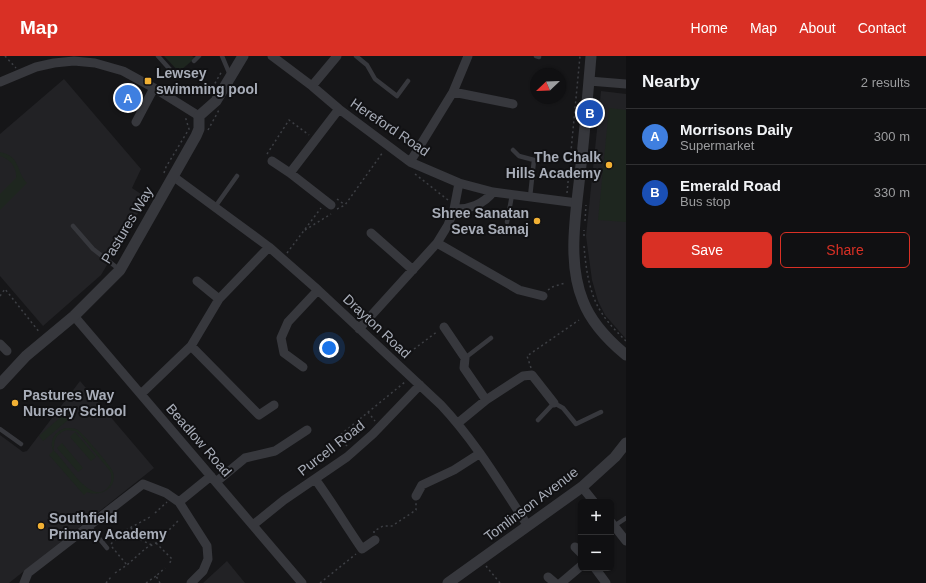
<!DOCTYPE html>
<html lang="en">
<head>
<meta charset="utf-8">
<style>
  :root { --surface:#101012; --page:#1e1e20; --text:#f1f3f6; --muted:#9c9d9f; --line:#303032; --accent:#d93025 }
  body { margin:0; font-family:Helvetica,sans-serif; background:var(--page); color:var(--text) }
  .controls { position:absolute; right:12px; bottom:12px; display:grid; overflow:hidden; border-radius:6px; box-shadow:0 1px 3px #0004 }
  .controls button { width:36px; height:36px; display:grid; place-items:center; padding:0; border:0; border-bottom:1px solid var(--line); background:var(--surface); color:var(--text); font:20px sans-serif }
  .compass { position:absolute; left:530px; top:12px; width:36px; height:36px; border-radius:50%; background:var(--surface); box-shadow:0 1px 3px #0004; rotate:247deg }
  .you { position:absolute; left:329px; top:292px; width:14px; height:14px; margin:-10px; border:3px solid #fff; border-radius:50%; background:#1a73e8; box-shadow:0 0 0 6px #1a73e833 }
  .badge { display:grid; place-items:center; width:26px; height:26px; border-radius:50%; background:var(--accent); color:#fff; font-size:13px; font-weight:700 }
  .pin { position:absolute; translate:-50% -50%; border:2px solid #fff; box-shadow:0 1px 4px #0006 }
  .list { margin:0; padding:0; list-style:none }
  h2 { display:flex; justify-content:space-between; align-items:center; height:52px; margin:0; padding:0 16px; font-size:17px }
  h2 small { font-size:13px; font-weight:400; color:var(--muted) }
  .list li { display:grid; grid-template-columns:26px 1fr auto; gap:12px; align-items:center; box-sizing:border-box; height:56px; padding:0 16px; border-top:1px solid var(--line) }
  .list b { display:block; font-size:15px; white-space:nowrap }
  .list p { margin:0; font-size:13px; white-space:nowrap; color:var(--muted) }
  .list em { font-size:13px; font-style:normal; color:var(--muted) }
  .actions { display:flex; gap:8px; padding:12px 16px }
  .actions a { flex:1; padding:9px 0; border:1px solid var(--accent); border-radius:6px; text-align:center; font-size:14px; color:var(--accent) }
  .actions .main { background:var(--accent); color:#fff }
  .map { position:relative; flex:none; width:626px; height:527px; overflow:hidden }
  header { display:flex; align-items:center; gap:24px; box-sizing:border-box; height:56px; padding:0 20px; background:var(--accent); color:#fff }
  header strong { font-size:19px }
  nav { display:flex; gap:22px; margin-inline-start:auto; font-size:14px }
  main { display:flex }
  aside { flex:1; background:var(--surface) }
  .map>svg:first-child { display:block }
  .built { fill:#222225 }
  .green { fill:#1e261f; fill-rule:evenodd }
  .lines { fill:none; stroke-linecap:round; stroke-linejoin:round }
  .path { stroke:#3d3f44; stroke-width:1.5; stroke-dasharray:2 3; stroke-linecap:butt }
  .service { stroke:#37383d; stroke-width:4.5 }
  .minor { stroke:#37383d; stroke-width:9 }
  .tertiary { stroke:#37383d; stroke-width:11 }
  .poi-dot { fill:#f2b134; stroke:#111113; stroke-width:1.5 }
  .labels { text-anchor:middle; stroke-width:4; stroke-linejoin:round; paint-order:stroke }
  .poi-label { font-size:14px; font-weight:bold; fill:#a8adb8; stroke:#111113; text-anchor:start }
  .street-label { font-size:14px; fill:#a8adb8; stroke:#111113 }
</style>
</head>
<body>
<header>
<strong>Map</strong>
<nav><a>Home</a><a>Map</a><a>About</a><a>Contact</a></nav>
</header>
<main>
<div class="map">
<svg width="626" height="527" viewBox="0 0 626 527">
  <rect width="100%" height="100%" fill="#161618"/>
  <!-- built -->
  <path class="built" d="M 64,23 L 141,113 L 132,132 L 147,142 L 101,219 L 43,270 L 0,220 L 0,78 Z
    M 601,35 L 626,38 L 626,283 L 605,259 L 598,245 L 592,224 L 586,180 Z
    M 80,325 L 154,412 L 9,527 L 0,527 L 0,379 L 23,396 L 27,395 Z
    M 227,505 L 245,527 L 203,527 Z"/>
  <!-- green -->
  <path class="green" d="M 164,0 L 192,0 L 195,2 L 179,16 Z
    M 609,52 L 626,54 L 626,166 L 598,164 Z
    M 0,96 C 21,100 16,116 27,127 L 0,154 L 0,138 L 16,122 C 17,111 10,103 0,100 Z
    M 63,359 L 68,364 L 43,385 L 39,380 Z
    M 66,372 C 70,372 74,372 78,374 C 83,378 109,408 112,414 C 120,430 101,442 87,436 L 84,439 L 49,399 L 53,395 C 49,384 55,375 66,372 ZM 67,374 L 75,375 L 81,380 L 110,415 C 112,420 112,425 109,430 C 92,454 65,403 54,395 C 54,384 55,378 67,374 Z
    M 75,376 L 96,401 L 91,405 L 70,381 Z
    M 62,387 L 83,412 L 78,416 L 57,392 Z"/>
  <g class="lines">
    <!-- path -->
    <path class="path" d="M 5,0 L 16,12
      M 210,36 L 222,15
      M 208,74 L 219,54
      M 267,98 L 289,64 L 309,79
      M 164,117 L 166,111 L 189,73 L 185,60
      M 415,118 L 448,144
      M 567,137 L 580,0
      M 337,143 L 345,149
      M 337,153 L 345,149 L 383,96
      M 585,165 L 586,149
      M 305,174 L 331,158
      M 584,180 L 584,174
      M 584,190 C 586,213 589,239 603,259 C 609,268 618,277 626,285
      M 287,197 L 321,152
      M 548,234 L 552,231 L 565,227
      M 0,240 L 5,233 L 40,277
      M 402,302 L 438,275
      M 531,312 L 527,300 L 579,264
      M 368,356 L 375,365
      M 347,390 L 339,380 L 405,326
      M 155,457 L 167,446
      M 131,472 L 141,484 L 152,489
      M 126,474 L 152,460
      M 374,477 L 374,475 L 383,470 L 392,470 L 416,454 L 416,447
      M 156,487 L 172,503 L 169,508
      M 111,488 L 122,477
      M 112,491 L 127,509
      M 486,510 L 500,527
      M 115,517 L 127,509 L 146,492 L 156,487 L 180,463
      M 106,527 L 111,521
      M 146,527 L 156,520
      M 160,527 L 156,520 L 165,512
      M 320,527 L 356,498"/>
    <!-- service -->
    <path class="service" d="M 158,0 L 175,19
      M 222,0 L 230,19
      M 356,0 L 367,9 L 375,23 L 397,40 L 408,25
      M 536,0 L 539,1
      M 194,5 L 199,0
      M 513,94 L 519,100 L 534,104 L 530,141
      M 215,151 L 237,120
      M 507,166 L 512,139
      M 73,170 L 93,193 L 120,214
      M 465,302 L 491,282
      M 538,364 L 554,347 L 563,352 L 576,368 L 601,356
      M 0,373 L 21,388
      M 89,470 L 107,492
      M 614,470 L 626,462"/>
    <!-- minor -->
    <path class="minor" d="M 272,0 L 312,30 L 339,53 L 410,106 L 459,127 L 493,136 L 577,147
      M 589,25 L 626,28
      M 0,26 L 36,11 L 54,7 L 74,5 L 95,7 L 123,15 L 154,32 L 199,60
      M 312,30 L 337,0
      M 453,36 L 513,48
      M 136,66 L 154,32
      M 272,105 L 290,117 L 339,53
      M 410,106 L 453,36 L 468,0
      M 290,117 L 331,149
      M 174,121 L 269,191 L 318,234 L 441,349 C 475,385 501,429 528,470
      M 454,153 L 459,127
      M 371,177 L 413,214
      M 437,187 L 519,234 L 543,240
      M 197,225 L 219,243
      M 74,260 L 302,527
      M 444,271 L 465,302 L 464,312 L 486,344
      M 359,273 L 437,187 L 448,169 L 454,153 C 468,154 484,148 493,136
      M 0,288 L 7,295
      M 191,290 L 259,359 L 274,349
      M 303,311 L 284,297 L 281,282 L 288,266 L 318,234
      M 141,338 L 191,290 L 219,243 L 269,191
      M 458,367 L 486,344 L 523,320 L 532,319 L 554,347
      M 315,423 C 332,446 346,470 362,493 L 375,484
      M 216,426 L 245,402 L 275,395 L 307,374
      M 582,431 L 594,446
      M 416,440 L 422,429 L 454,414 L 479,398
      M 179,446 L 207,490 L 208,503 L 203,515 L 191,527
      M 611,466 L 626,485
      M 253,469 L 284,444 L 347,401 L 373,378 L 420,329
      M 575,491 L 581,497
      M 595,512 L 606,527
      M 548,521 L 555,527
      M 24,527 L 28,517 L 143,428 L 166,437 L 179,446 L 211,420
      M 561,527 L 581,510"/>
    <!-- tertiary -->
    <path class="tertiary" d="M 591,0 C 588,36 585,73 581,109 C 577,152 566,204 583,245 C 591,266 609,285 626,299
      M 0,328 L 26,300 L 74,260 L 120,214 L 196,80 L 199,73 L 199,60 L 216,45 L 243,0
      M 448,527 L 582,431 L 615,401 L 626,387"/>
  </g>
  <!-- markers -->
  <g class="poi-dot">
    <rect x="144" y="21" width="8" height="8" rx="2"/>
    <circle cx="609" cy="109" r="4"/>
    <circle cx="537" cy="165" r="4"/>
    <circle cx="15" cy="347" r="4"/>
    <circle cx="41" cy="470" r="4"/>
  </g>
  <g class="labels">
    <!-- poi labels -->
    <g class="poi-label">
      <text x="156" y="22">Lewsey<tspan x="156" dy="16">swimming pool</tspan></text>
      <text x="601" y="106" text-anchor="end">The Chalk<tspan x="601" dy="16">Hills Academy</tspan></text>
      <text x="529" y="162" text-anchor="end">Shree Sanatan<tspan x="529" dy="16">Seva Samaj</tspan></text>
      <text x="23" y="344">Pastures Way<tspan x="23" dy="16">Nursery School</tspan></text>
      <text x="49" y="467">Southfield<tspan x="49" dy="16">Primary Academy</tspan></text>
    </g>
    <!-- street labels -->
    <g class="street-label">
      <text transform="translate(390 71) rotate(34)" y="5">Hereford Road</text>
      <text transform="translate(127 169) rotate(-59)" y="5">Pastures Way</text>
      <text transform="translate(377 270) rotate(43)" y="5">Drayton Road</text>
      <text transform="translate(199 384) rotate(49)" y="5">Beadlow Road</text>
      <text transform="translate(331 392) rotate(-38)" y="5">Purcell Road</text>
      <text transform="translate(531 448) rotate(-37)" y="5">Tomlinson Avenue</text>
    </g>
  </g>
</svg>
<div class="controls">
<button>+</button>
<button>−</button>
</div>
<svg class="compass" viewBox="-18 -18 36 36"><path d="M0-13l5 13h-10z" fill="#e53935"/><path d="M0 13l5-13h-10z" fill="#9c9d9f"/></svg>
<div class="you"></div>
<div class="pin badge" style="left:128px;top:42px;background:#3f7fe0">A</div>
<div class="pin badge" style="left:590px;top:57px;background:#1a4fb4">B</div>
</div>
<aside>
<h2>Nearby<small>2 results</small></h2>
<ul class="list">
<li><span class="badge" style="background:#3f7fe0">A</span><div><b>Morrisons Daily</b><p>Supermarket</p></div><em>300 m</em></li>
<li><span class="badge" style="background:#1a4fb4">B</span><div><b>Emerald Road</b><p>Bus stop</p></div><em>330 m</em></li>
</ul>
<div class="actions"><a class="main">Save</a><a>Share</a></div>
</aside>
</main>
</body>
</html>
